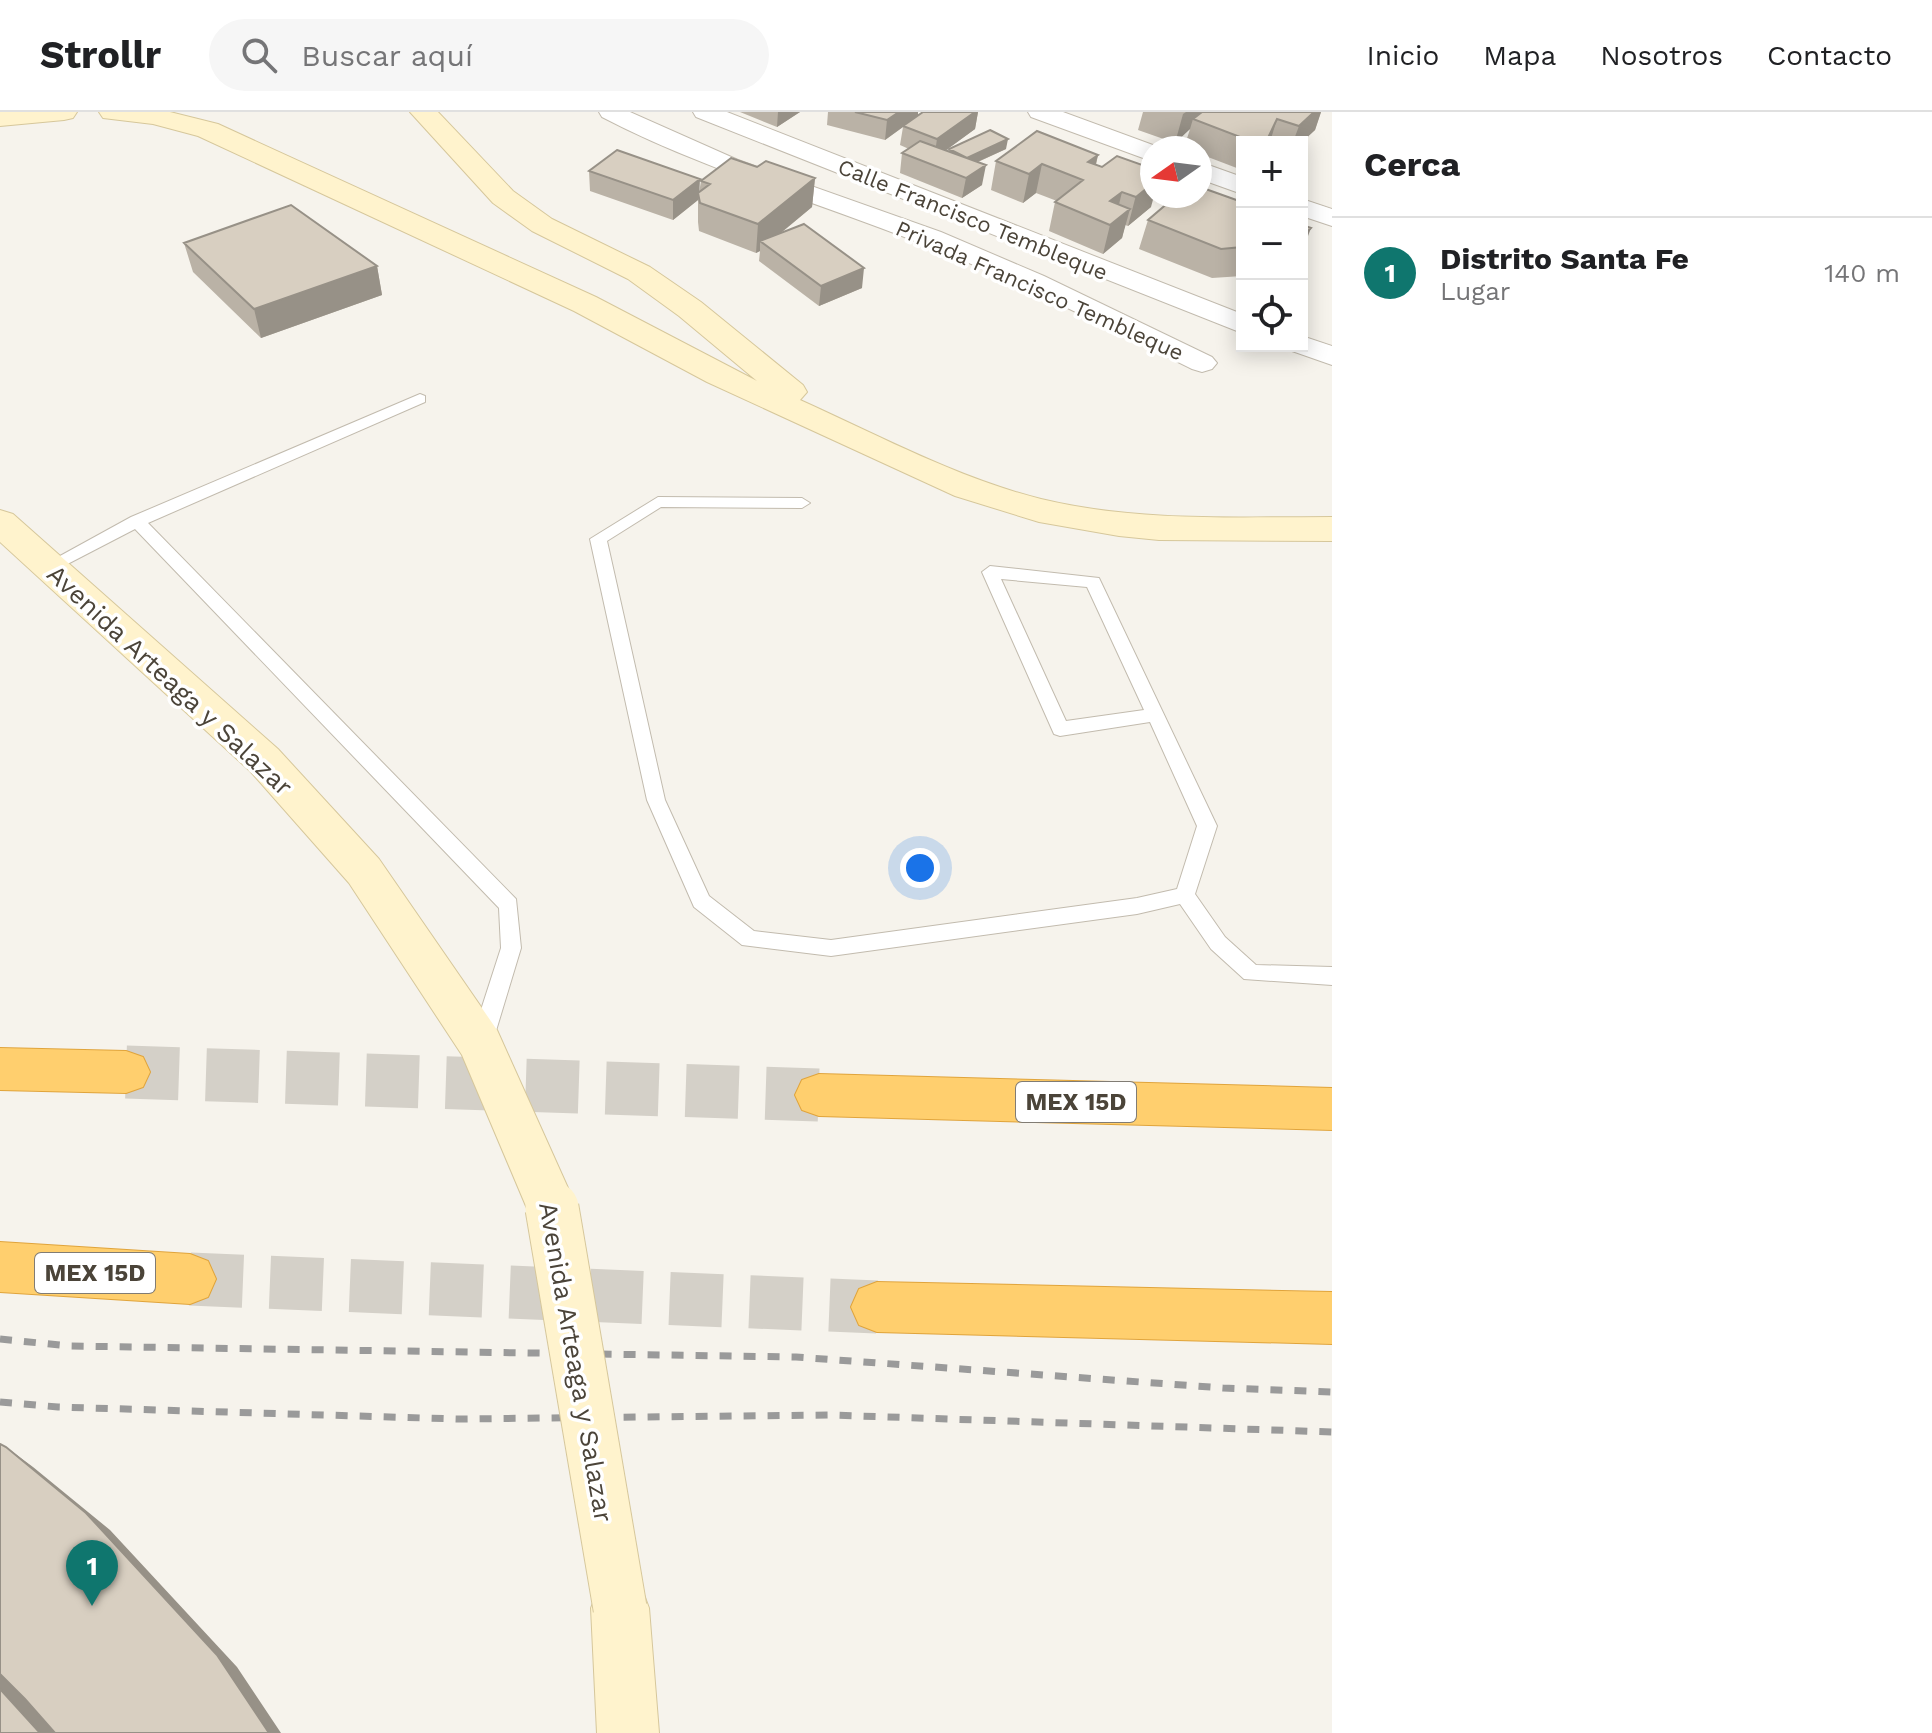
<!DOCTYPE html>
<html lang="es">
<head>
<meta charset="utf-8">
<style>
  :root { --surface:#fff; --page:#f6f6f6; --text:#202124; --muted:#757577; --line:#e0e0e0; --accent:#0f766e }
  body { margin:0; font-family:"Work Sans",sans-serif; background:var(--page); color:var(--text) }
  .controls { position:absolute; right:24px; top:24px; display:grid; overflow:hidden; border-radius:0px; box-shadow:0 4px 20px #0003 }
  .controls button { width:72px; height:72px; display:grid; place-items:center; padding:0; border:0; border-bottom:2px solid var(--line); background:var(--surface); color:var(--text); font:40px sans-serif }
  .compass { position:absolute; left:1140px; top:24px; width:72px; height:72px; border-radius:50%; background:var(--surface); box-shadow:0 4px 20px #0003; rotate:256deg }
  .you { position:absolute; left:920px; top:756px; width:28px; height:28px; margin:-20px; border:6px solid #fff; border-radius:50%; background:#1a73e8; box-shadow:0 0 0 12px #1a73e833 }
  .badge { display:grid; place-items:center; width:52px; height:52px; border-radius:50%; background:var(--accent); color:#fff; font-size:26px; font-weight:700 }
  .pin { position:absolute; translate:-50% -66px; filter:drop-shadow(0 2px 4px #0008) }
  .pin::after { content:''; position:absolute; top:42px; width:28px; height:24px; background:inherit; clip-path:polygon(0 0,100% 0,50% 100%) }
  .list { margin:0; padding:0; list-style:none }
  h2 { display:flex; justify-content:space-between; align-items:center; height:104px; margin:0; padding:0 32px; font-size:34px }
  h2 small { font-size:26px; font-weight:400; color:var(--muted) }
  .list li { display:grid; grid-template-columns:52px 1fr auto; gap:24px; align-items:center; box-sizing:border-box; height:112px; padding:0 32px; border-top:2px solid var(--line) }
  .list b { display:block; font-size:30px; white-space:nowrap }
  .list p { margin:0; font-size:26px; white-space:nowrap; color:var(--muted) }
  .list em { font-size:26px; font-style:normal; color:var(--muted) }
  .icon { flex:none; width:44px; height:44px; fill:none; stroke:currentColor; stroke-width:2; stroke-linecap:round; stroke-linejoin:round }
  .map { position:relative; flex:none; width:1332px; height:1621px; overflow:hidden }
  header { display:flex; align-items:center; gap:48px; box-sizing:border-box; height:112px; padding:0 40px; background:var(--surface); border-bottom:2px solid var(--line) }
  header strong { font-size:38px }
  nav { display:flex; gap:44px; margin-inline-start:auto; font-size:28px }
  .search { width:560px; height:72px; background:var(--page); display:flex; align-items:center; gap:20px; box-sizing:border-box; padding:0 28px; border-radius:44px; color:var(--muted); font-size:30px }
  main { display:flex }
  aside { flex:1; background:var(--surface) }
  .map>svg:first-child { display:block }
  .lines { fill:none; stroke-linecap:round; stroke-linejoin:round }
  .highway-tunnel { stroke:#d4d0c8; stroke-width:53; stroke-dasharray:53 27; stroke-linecap:butt }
  .lane-casing { stroke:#c2bbae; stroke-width:2 }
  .street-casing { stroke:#c2bbae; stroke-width:2 }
  .secondary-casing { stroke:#d6c79b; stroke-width:2 }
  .highway-casing { stroke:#e0a43c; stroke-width:2 }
  .lane { fill:#fff; fill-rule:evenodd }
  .street { fill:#fff; fill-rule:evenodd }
  .secondary { fill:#fff3cd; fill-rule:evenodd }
  .highway { fill:#ffcf6e; fill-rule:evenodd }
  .rail { stroke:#9a9a9a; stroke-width:7; stroke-dasharray:12 12; stroke-linecap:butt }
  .secondary-bridge-casing { stroke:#d6c79b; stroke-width:55; stroke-linecap:butt }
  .secondary-bridge { stroke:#fff3cd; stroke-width:53 }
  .wall { fill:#bab2a6 }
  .shaded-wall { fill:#979187 }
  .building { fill:#d8cfc1; stroke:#979187; stroke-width:2 }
  .labels { text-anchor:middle; stroke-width:7; stroke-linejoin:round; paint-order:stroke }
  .far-street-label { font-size:22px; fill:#4b4439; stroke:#fff }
  .shield { fill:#fff; stroke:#817c74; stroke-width:2 }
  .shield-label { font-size:24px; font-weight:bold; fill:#4b4439 }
  .street-label { font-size:26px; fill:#4b4439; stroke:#fff }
</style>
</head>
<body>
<header>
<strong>Strollr</strong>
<div class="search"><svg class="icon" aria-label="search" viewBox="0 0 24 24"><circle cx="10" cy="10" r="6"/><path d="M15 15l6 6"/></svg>Buscar aquí</div>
<nav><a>Inicio</a><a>Mapa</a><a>Nosotros</a><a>Contacto</a></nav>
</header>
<main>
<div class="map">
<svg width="1332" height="1621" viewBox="0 0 1332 1621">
  <rect width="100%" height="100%" fill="#f6f3ec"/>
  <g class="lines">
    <!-- highway-tunnel -->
    <path class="highway-tunnel" d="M 126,960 L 819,983
      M 190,1167 L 877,1195"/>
    <!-- lane casing -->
    <g class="lane-casing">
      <path id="lane" d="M 420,282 L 425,284 L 425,290 L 148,411 L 516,787 L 521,836 L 492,932 L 488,938 L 481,941 L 474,938 L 470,932 L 501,836 L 499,796 L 135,417 L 54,459 L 42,459 L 40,455 L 131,405 Z
        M 658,385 L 802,386 L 810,391 L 802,396 L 661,395 L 607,429 L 665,688 L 709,784 L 754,819 L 831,828 L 1137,786 L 1177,777 L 1197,714 L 1150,610 L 1060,624 L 1054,622 L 982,460 L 990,454 L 1099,466 L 1217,714 L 1195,782 L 1225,825 L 1256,853 L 1332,855 L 1332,873 L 1244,867 L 1211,837 L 1180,792 L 1137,802 L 831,844 L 742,833 L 694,795 L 647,688 L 590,427 ZM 1001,467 L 1087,475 L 1144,598 L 1066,609 Z"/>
    </g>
    <!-- street casing -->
    <g class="street-casing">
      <path id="street" d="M 599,0 L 630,0 L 738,48 L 941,120 L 1044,164 L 1212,245 L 1217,251 L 1212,257 L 1202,260 L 1192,257 C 1102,213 1013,167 920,131 C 814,89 704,58 602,5 Z
        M 693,0 L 727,0 L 1242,202 L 1242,221 L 696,5 Z
        M 1028,0 L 1063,0 L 1161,36 L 1152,36 L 1152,49 L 1143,46 L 1031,5 Z
        M 1200,50 L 1242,65 L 1242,82 L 1200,67 Z
        M 1302,87 L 1332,97 L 1332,114 L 1302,104 Z
        M 1302,224 L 1332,234 L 1332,253 L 1292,239 L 1288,234 L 1302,234 Z"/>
    </g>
    <!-- secondary casing -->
    <g class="secondary-casing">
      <path id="secondary" d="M 0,0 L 77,0 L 73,6 L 64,8 L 0,14 Z
        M 99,0 L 170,0 L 218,12 L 596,185 L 757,269 L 679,204 L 628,167 L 532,119 L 493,91 L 410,0 L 438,0 L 513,79 L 552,107 L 650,155 L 701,190 L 803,273 L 807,280 L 800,288 C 878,323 957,366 1041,387 C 1136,410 1235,405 1332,405 L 1332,429 L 1159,428 L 1119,424 L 1039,410 L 955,384 L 707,270 L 574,199 L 198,24 L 153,12 L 103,6 Z
        M 0,398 L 13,402 L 278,637 L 379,747 L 497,918 L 577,1096 L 570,1113 L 552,1119 L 534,1113 L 462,943 L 349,771 L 250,659 L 0,430 Z
        M 620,1467 L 641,1475 L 649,1496 L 659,1621 L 597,1621 L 591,1496 L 599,1475 Z"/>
    </g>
    <!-- highway casing -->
    <g class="highway-casing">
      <path id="highway" d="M 0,936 L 126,939 L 143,945 L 150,960 L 143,975 L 126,981 L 0,978 Z
        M 819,962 L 1332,976 L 1332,1018 L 819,1004 L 802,998 L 795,983 L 802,968 Z
        M 0,1130 L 190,1142 L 208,1149 L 216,1167 L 208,1185 L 190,1192 L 0,1180 Z
        M 877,1170 L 1332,1180 L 1332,1232 L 877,1220 L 859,1213 L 851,1195 L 859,1177 Z"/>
    </g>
    <!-- lane -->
    <use href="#lane" class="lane"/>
    <!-- street -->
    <use href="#street" class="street"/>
    <!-- secondary -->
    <use href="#secondary" class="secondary"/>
    <!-- highway -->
    <use href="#highway" class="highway"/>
    <!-- rail -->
    <path class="rail" d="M 0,1227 L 69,1234 L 796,1245 L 1223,1276 L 1332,1280
      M 0,1290 L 58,1295 L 457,1307 L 830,1303 L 1332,1320"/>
    <!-- secondary-bridge casing -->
    <g class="secondary-bridge-casing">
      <path id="secondary-bridge" d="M 552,1096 L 620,1496"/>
    </g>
    <!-- secondary-bridge -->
    <use href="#secondary-bridge" class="secondary-bridge"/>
  </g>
  <!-- wall -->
  <path class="wall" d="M 740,0 L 800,0 L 777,15 Z
    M 828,0 L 918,0 L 918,3 L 923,0 L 978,0 L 975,17 L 946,38 L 948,39 L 949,37 L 1006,37 L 978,50 L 982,73 L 962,86 L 900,61 L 902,41 L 909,37 L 900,33 L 903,15 L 885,28 L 827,13 Z
    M 1143,0 L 1321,0 L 1315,18 L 1302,30 L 1242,30 L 1242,58 L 1200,42 L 1200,36 L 1184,36 L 1190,17 L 1175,31 L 1138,18 Z
    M 1098,43 L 1096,53 L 1102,55 L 1148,55 L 1146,62 L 1151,95 L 1128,114 L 1125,113 L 1122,126 L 1103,142 L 1049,119 L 1055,90 L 1057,89 L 1036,81 L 1023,91 L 991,78 L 996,49 Z
    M 757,55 L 815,66 L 812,95 L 781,121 L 862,176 L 819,194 L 759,149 L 760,139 L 756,141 L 699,119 L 698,110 L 698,88 L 673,108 L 590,79 L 589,59 L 699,81 L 701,69 Z
    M 1242,90 L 1242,164 L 1212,166 L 1139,137 L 1148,108 Z
    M 184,131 L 377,154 L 382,183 L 261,226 L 193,160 Z"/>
  <!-- shaded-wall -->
  <path class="shaded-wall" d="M 778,0 L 800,0 L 777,15 Z
    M 899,0 L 918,0 L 918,4 L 885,28 L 887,8 Z
    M 975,0 L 978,0 L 975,17 L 934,47 L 937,27 Z
    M 1186,0 L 1209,0 L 1193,7 L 1190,17 L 1175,31 L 1183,2 Z
    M 1314,0 L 1321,0 L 1315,18 L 1302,30 L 1293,30 L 1299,14 Z
    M 1277,7 L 1270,30 L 1266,30 Z
    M 1008,27 L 1006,37 L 964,56 L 966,46 Z
    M 1098,43 L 1091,71 L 1088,50 Z
    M 1042,52 L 1036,81 L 1023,91 L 1029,62 Z
    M 986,53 L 982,73 L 962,86 L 966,66 Z
    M 1148,55 L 1141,81 L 1152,72 L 1152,84 L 1154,84 L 1151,95 L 1128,114 L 1142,60 Z
    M 815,66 L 812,95 L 766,133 L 760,129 L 760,139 L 756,141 L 758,112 Z
    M 700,67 L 699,87 L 698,81 L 698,88 L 673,108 L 673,88 Z
    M 1122,80 L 1115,109 L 1110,89 Z
    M 1130,97 L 1122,126 L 1103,142 L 1110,113 Z
    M 1311,116 L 1302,140 L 1302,125 Z
    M 377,154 L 382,183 L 261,226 L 254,197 Z
    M 864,156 L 862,176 L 819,194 L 821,174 Z
    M 6,1335 L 33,1355 L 110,1418 L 237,1555 L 281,1621 L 269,1621 Z
    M 0,1541 L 75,1621 L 40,1621 L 0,1577 Z"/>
  <!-- building -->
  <path class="building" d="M 855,0 L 899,0 L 887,8 Z
    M 923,0 L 975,0 L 937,27 L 903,14 Z
    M 1202,0 L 1314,0 L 1299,14 L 1277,7 L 1266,30 L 1253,30 L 1193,7 Z
    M 990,18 L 1008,27 L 967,46 L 949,37 Z
    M 1037,19 L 1098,43 L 1088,50 L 1102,55 L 1117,44 L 1148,55 L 1142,60 L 1152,64 L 1152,72 L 1136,85 L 1122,80 L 1110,89 L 1130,97 L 1110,113 L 1055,90 L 1083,68 L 1042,52 L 1029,62 L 996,49 Z
    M 920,29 L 986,53 L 966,66 L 902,41 Z
    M 617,38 L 700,67 L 673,88 L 589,59 Z
    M 731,46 L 757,55 L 766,49 L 815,66 L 758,112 L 700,91 L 698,81 L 710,72 L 701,69 Z
    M 1200,75 L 1242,90 L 1242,135 L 1221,137 L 1148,108 L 1176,84 L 1200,84 Z
    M 291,93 L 377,154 L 254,197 L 184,131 Z
    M 804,112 L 864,156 L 821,174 L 760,129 Z
    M 1302,113 L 1311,116 L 1302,125 Z
    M 0,1332 L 6,1335 L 86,1401 L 217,1543 L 269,1621 L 55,1621 L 25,1587 L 0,1562 Z
    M 0,1577 L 40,1621 L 0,1621 Z"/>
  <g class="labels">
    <!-- far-street labels -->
    <g class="far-street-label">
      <text transform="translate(973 107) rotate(22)" y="8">Calle Francisco Tembleque</text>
      <text transform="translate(1040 178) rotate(24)" y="8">Privada Francisco Tembleque</text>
    </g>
    <!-- shield labels -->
    <g class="shield">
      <rect x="1016" y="970" width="120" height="40" rx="6"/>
      <rect x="35" y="1141" width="120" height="40" rx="6"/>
    </g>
    <g class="shield-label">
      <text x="1076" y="998">MEX 15D</text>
      <text x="95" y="1169">MEX 15D</text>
    </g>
    <!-- street labels -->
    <g class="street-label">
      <text transform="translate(170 568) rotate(43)" y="9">Avenida Arteaga y Salazar</text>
      <text transform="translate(576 1250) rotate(80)" y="9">Avenida Arteaga y Salazar</text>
    </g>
  </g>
</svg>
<div class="controls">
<button>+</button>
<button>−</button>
<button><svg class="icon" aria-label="locate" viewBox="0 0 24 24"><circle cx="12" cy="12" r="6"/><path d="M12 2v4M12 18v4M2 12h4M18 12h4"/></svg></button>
</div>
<svg class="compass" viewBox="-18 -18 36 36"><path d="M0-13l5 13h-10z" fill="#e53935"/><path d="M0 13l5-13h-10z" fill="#757577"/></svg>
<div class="you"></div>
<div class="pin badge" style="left:92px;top:1494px">1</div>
</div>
<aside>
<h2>Cerca<small></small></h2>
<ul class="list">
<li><span class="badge">1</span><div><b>Distrito Santa Fe</b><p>Lugar</p></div><em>140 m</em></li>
</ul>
</aside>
</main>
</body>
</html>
